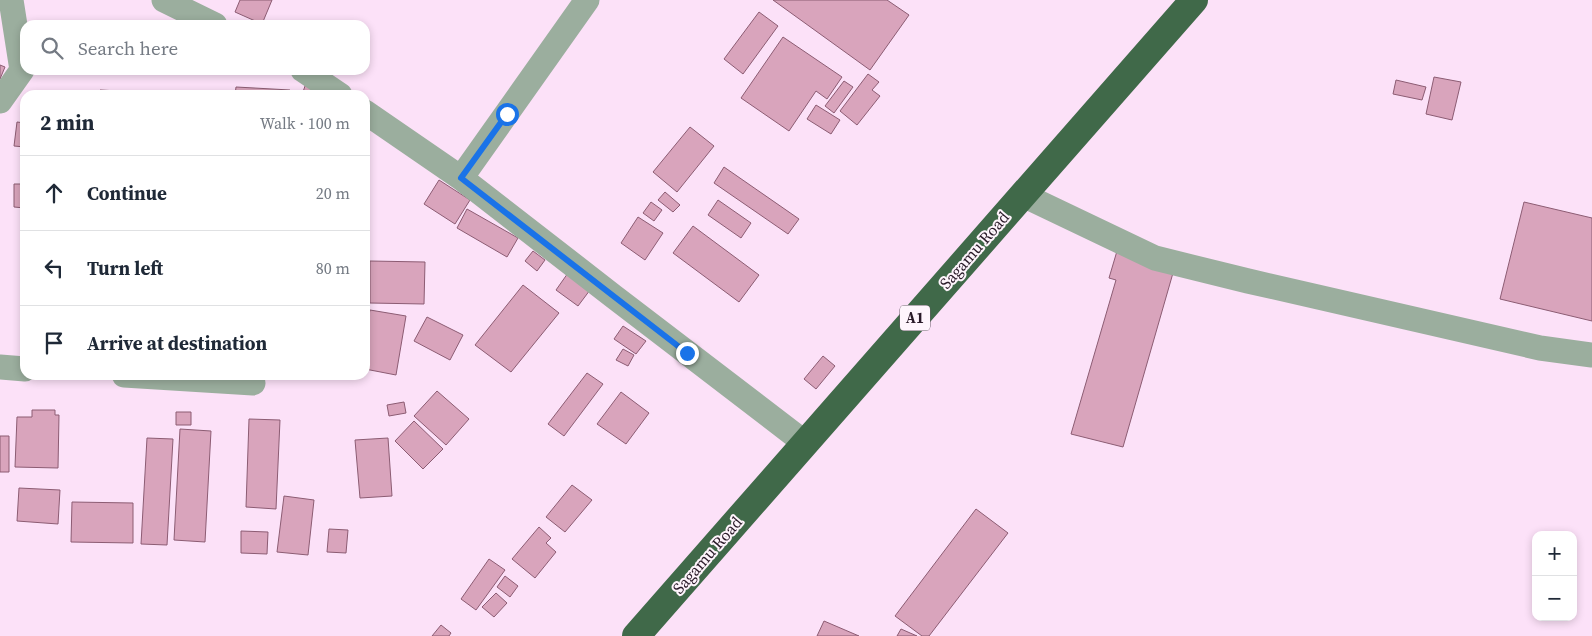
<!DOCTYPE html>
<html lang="en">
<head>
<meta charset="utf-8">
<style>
  :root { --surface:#fff; --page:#f6f6f7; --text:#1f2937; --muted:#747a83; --line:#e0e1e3 }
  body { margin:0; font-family:"Source Serif 4",serif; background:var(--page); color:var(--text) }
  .controls { position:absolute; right:15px; bottom:15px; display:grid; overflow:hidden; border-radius:10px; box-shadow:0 2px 8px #0003 }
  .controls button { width:45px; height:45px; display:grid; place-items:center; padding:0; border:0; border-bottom:1px solid var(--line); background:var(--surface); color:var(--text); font:25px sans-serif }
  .stop { position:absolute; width:15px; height:15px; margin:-11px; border:4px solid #1a73e8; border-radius:50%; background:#fff }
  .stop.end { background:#1a73e8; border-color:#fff; box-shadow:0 1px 5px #0008 }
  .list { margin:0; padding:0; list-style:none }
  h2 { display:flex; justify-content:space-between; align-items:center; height:65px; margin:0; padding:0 20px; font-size:21px }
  h2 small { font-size:16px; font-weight:400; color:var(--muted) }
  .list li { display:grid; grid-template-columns:32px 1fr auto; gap:15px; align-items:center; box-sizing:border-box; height:75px; padding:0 20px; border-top:1px solid var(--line) }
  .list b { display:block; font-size:19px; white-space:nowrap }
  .list em { font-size:16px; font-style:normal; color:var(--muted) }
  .icon { flex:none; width:28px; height:28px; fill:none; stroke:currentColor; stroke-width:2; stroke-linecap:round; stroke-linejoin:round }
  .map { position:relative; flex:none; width:1592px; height:636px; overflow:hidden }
  .search { position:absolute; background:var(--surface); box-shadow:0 2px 8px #0003; left:20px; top:20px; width:350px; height:55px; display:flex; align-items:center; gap:12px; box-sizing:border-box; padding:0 18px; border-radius:15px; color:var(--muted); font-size:19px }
  .panel { position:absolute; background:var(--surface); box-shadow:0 2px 8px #0003; left:20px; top:90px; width:350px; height:290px; border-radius:15px }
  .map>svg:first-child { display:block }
  .building { fill:#d9a4bc; stroke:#8c5c73 }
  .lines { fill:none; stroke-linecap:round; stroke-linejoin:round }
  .minor { stroke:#9bae9e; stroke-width:25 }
  .highway { stroke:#406949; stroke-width:28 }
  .route { stroke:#1a73e8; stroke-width:6 }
  .labels { text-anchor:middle; stroke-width:4; stroke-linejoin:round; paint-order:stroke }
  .shield { fill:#fef5fc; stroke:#695c68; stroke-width:1 }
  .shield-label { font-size:15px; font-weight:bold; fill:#291a28 }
  .street-label { font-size:16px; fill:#291a28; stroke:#fef5fc }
</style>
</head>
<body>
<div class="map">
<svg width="1592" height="636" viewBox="0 0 1592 636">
  <rect width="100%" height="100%" fill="#fce1f8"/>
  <!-- building -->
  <path class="building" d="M 240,0 L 272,0 L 262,24 L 235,12 Z
    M 773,0 L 887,0 L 909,15 L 870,70 Z
    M 759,12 L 778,26 L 743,74 L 724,59 Z
    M 783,37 L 842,77 L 827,99 L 816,91 L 789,131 L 741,98 Z
    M 0,65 L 5,67 L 0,79 Z
    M 868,74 L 879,82 L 872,90 L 880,96 L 857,125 L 840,111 Z
    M 1434,77 L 1461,82 L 1452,120 L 1426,114 Z
    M 1396,80 L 1426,87 L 1422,100 L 1393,94 Z
    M 844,81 L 853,87 L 834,113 L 825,106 Z
    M 306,83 L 329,95 L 302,95 Z
    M 236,87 L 290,90 L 290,95 L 235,95 Z
    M 100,90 L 157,93 L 157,95 L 100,95 Z
    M 816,105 L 840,120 L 831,134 L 807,119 Z
    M 17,122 L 25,123 L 25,147 L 14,146 Z
    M 690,127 L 714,146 L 677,192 L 653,172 Z
    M 724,167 L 799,219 L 788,234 L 714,183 Z
    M 439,180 L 470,200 L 455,224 L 424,204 Z
    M 14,184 L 25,184 L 25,208 L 14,207 Z
    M 665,192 L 680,205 L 673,212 L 658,200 Z
    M 718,200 L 751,223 L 741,238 L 708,215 Z
    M 651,202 L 662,210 L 654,221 L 643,213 Z
    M 1524,202 L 1592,218 L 1592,321 L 1500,299 Z
    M 467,209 L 518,238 L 507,257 L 457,228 Z
    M 638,217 L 663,233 L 645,260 L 621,243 Z
    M 693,226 L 759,275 L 739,302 L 673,253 Z
    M 533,251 L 545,260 L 537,271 L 525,261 Z
    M 1117,251 L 1175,266 L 1123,447 L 1071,434 L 1116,280 L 1109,278 Z
    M 370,261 L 425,262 L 424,304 L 370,303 Z
    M 568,273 L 590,290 L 578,306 L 556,290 Z
    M 523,285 L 559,313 L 511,372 L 475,345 Z
    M 370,310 L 406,316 L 396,375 L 365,369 L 365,337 Z
    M 427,317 L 463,335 L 450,360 L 414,341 Z
    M 623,326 L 646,341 L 636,354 L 614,339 Z
    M 623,349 L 634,355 L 628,366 L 616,360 Z
    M 823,356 L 835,366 L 816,389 L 804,379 Z
    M 587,373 L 603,384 L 564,436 L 548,424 Z
    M 437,391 L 469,419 L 446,445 L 414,416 Z
    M 621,392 L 649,413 L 626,444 L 597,424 Z
    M 404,402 L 406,413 L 389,416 L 387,405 Z
    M 32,410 L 55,410 L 55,415 L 59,415 L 58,468 L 15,467 L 17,417 L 32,417 Z
    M 176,412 L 191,412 L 191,425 L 176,425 Z
    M 249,419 L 280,420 L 276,509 L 246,507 Z
    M 414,421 L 443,449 L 423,469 L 395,441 Z
    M 180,429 L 211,431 L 205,542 L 174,540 Z
    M 0,436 L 9,436 L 9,472 L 0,472 Z
    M 147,438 L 173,439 L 167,545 L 141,544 Z
    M 388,438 L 392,496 L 360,498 L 355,440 Z
    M 572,485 L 592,500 L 565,532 L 546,517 Z
    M 19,488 L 60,490 L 58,524 L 17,521 Z
    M 284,496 L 314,500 L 308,555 L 277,552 Z
    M 72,502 L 133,503 L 133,543 L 71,542 Z
    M 976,509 L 1008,533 L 929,636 L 922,636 L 895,616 Z
    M 539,527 L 551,538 L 546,543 L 556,552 L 535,578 L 512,559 Z
    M 329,529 L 348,530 L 346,553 L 327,552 Z
    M 241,531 L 268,532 L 267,554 L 241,553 Z
    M 489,559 L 505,570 L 476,610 L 461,599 Z
    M 505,576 L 518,586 L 510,597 L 497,587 Z
    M 496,593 L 507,603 L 494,617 L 482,607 Z
    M 824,621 L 859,636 L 817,636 Z
    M 441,625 L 451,633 L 449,636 L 432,636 Z
    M 901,629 L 917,636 L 897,636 Z"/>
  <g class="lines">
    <!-- minor -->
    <path class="minor" d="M 164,0 L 215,25
      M 303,70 L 340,95
      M 0,101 L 22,70 L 11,0
      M 365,112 L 461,178 L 613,296 L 805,443
      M 461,178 L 587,0
      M 1023,195 L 1155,258 L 1248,281 L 1540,348 L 1592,355
      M 0,367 L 25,369
      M 124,375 L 253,383"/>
    <!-- highway -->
    <path class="highway" d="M 636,636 L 1194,0"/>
  </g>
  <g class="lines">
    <!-- route -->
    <path class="route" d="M 507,114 L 461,178 L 687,353"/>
  </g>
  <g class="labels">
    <!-- shield labels -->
    <rect class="shield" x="900" y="305.5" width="30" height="25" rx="4"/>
    <g class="shield-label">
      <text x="915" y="323">A1</text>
    </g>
    <!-- street labels -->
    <g class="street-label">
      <text transform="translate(974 250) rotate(-49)" y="6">Sagamu Road</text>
      <text transform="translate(707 555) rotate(-49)" y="6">Sagamu Road</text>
    </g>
  </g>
</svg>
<div class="controls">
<button>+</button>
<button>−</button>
</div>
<div class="stop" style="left:507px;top:114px"></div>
<div class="stop end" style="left:687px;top:353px"></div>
<div class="search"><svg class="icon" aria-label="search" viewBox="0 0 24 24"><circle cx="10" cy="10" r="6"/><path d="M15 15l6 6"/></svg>Search here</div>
<section class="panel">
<h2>2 min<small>Walk · 100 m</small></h2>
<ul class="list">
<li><svg class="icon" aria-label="ahead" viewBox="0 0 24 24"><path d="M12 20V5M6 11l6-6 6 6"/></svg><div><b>Continue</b></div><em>20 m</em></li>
<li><svg class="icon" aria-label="left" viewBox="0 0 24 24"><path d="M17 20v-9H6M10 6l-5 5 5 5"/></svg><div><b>Turn left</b></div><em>80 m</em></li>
<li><svg class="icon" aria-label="arrive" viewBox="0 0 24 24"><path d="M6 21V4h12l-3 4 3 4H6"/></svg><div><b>Arrive at destination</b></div></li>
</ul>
</section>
</div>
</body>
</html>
